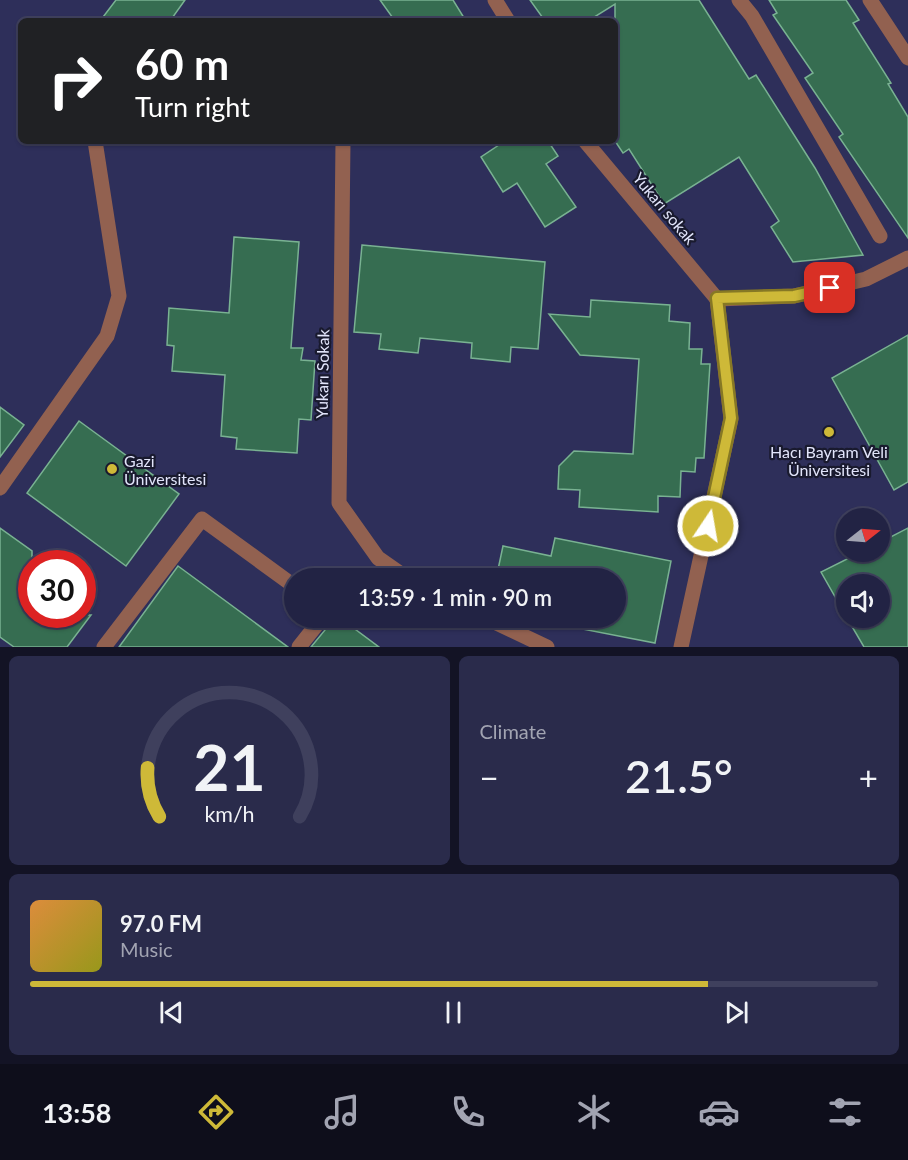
<!DOCTYPE html>
<meta charset="utf-8">
<style>
:root{--surface:#222344;--page:#2a2b4b;--text:#f1f3f6;--muted:#a2a4b2;--line:#3f405d;--accent:#ceb938}
body{margin:0;font-family:Lato,sans-serif;background:var(--page);color:var(--text);height:100vh;display:flex;flex-direction:column;font-size:22px;white-space:nowrap}
*{box-sizing:border-box;margin:0}
p{font-size:20px;color:var(--muted)}
.icon{flex:none;width:33px;height:33px;fill:none;stroke:currentColor;stroke-width:2;stroke-linecap:round;stroke-linejoin:round}
.map{position:relative;height:647px;overflow:hidden}
.side{display:flex;flex-direction:column;gap:9px;padding:9px;background:#131325;flex:1}
.side>*{flex:none}
.guide{position:absolute;left:18px;top:18px;width:600px;height:126px;border-radius:9px;box-shadow:0 2px 4px #0004,0 0 0 2px var(--line);background:#202124;color:#fff;overflow:hidden}
.needle{width:39px;rotate:73deg}
.buttons{position:absolute;left:836px;top:508px;display:grid;gap:12px}
.buttons a{display:grid;place-items:center;width:54px;height:54px;border-radius:50%;background:var(--surface);box-shadow:0 2px 4px #0004,0 0 0 2px var(--line);font-size:30px}
.speed{position:absolute;left:18px;top:550px;display:flex;gap:12px;font-size:30px;font-weight:700;text-align:center}
.speed>*{display:grid;place-content:center;width:78px;height:78px;border-radius:50%;background:var(--surface);box-shadow:0 2px 4px #0004,0 0 0 2px var(--line);line-height:1}
.speed .limit{border:9px solid #d22;background:#fff;color:#111}
.pin{position:absolute;display:grid;place-items:center;width:51px;height:51px;color:#fff;margin:-26px;border-radius:12px;box-shadow:0 3px 9px #0006}
.me{position:absolute;width:66px;margin:-33px;rotate:12deg;stroke-linejoin:round;filter:drop-shadow(0 0 4px #0008)}
.turn{display:flex;align-items:center;gap:21px;height:126px;padding:0 18px;font-size:27px}
.turn .icon{width:78px;height:78px;stroke-width:2.5}
.turn b{display:block;font-size:42px;line-height:51px}
.big{font-size:45px;font-weight:600;line-height:1.1}
.side .tile{flex:1;display:flex;flex-direction:column;justify-content:center;gap:9px;min-width:0;padding:0 21px;border-radius:9px;background:var(--page)}
.side .dial{align-items:center;gap:0}
.dial svg{height:156px;overflow:visible;fill:none;stroke:var(--line);stroke-width:7;stroke-linecap:round;text-anchor:middle}
.dial text{fill:var(--text);stroke:none}
.song{display:flex;align-items:center;gap:18px}
.cover{width:72px;height:72px;border-radius:9px;background:linear-gradient(135deg,hsl(30 70% 55%),hsl(60 70% 35%))}
.played{height:6px;border-radius:3px;background:linear-gradient(90deg,var(--accent) 80%,var(--line) 80%)}
.keys{display:flex;justify-content:space-around;direction:ltr}
.heat{display:flex;justify-content:space-between;align-items:center;font-size:33px;direction:ltr}
.side .tiles{flex:1;display:grid;gap:9px;grid-template-columns:1fr 1fr}
.tile:last-child{grid-column:span 2}
.trip{position:absolute;left:284px;top:568px;width:342px;height:60px;border-radius:30px;background:var(--surface);box-shadow:0 2px 4px #0004,0 0 0 2px var(--line);font-weight:600;line-height:60px;text-align:center}
.dock{display:flex;height:96px;justify-content:space-around;align-items:center;background:#0e0e1b;color:var(--muted)}
.dock .icon{width:42px;height:42px}
.dock .selected{color:var(--accent)}
.dock b{font-size:27px;color:var(--text)}
.map>svg:first-child{display:block}
.building{fill:#366d51;stroke:#79b292;stroke-width:1.5}
.lines{fill:none;stroke-linecap:round;stroke-linejoin:round}
.minor{stroke:#926150;stroke-width:15}
.route-casing{stroke:#867824;stroke-width:15}
.route{stroke:#ceb938;stroke-width:10}
.poi-dot{fill:#ceb938;stroke:#191a2e;stroke-width:2}
.labels{text-anchor:middle;dominant-baseline:central;stroke-width:4.5;stroke-linejoin:round;paint-order:stroke}
.street-label{font-size:16px;fill:#e2e5fb;stroke:#191a2e}
.poi-label{font-size:16px;fill:#e2e5fb;stroke:#191a2e}
</style>
<div class="map">
<svg width="908" height="647" viewBox="0 0 908 647">
<rect width="100%" height="100%" fill="#2e2f5a"/>
<g class="building">
<path d="M 116,0 L 185,0 L 170,21 L 100,21 Z"/>
<path d="M 380,0 L 453,0 L 466,21 L 395,21 Z"/>
<path d="M 530,0 L 699,0 L 749,79 L 756,75 L 815,168 L 863,255 L 793,262 L 771,227 L 779,221 L 739,157 L 664,204 L 629,149 L 623,153 L 615,141 L 615,4 L 588,21 L 545,21 Z"/>
<path d="M 769,0 L 846,0 L 859,20 L 853,23 L 891,83 L 888,84 L 908,117 L 908,238 L 839,137 L 843,134 L 805,78 L 813,73 L 773,15 L 777,13 Z"/>
<path d="M 505,141 L 548,141 L 558,156 L 546,164 L 576,207 L 545,227 L 517,183 L 503,192 L 481,157 Z"/>
<path d="M 234,237 L 299,242 L 291,348 L 303,348 L 301,360 L 315,361 L 311,420 L 299,419 L 297,453 L 236,449 L 237,438 L 221,436 L 225,375 L 172,371 L 174,346 L 167,345 L 169,308 L 229,313 Z"/>
<path d="M 362,245 L 545,262 L 538,349 L 511,347 L 510,362 L 471,358 L 472,343 L 420,338 L 418,353 L 379,349 L 381,334 L 354,332 Z"/>
<path d="M 591,300 L 670,305 L 669,321 L 690,323 L 689,349 L 702,349 L 701,364 L 710,364 L 704,458 L 696,458 L 695,472 L 681,471 L 680,497 L 658,496 L 658,512 L 579,507 L 580,490 L 558,489 L 559,466 L 574,451 L 633,454 L 639,359 L 580,355 L 549,314 L 590,317 Z"/>
<path d="M 908,335 L 908,482 L 894,490 L 832,378 Z"/>
<path d="M 0,407 L 24,425 L 0,457 Z"/>
<path d="M 79,421 L 179,494 L 126,566 L 27,493 Z"/>
<path d="M 0,528 L 32,551 L 32,615 L 91,615 L 67,647 L 14,647 L 0,637 Z"/>
<path d="M 908,528 L 908,647 L 864,647 L 847,618 L 879,618 L 879,585 L 846,585 L 846,616 L 821,572 L 861,552 L 879,552 L 879,543 Z"/>
<path d="M 555,538 L 671,561 L 655,643 L 577,628 L 578,618 L 615,618 L 615,579 L 496,579 L 503,546 L 551,556 Z"/>
<path d="M 178,566 L 288,647 L 119,647 Z"/>
<path d="M 332,618 L 340,618 L 379,647 L 311,647 L 330,624 Z"/>
</g>
<g class="lines">
<g class="minor">
<path d="M 495,0 L 508,21"/>
<path d="M 739,0 L 752,16 L 880,236"/>
<path d="M 870,0 L 908,58"/>
<path d="M 343,141 L 339,503 L 378,558 L 408,579"/>
<path d="M 585,141 L 717,299"/>
<path d="M 717,299 L 794,296 L 866,279 L 908,258"/>
<path d="M 0,488 L 107,336 L 119,296 L 95,141"/>
<path d="M 486,618 L 547,647"/>
<path d="M 104,647 L 202,519 L 294,586"/>
<path d="M 299,647 L 322,618"/>
<path d="M 681,647 L 731,419 L 717,299"/>
</g>
</g>
<g class="lines">
<defs>
<path id="route" d="M 708,526 L 731,418 L 717,298 L 794,296 L 830,288"/>
</defs>
<use href="#route" class="route-casing"/>
<use href="#route" class="route"/>
</g>
<g class="poi-dot">
<circle cx="829" cy="432" r="6"/>
<circle cx="112" cy="469" r="6"/>
</g>
<g class="labels">
<g class="street-label">
<text transform="translate(665 208) rotate(50)">Yukarı sokak</text>
<text transform="translate(322 374) rotate(-89)">Yukarı Sokak</text>
</g>
<g class="poi-label">
<text x="829" y="451">Hacı Bayram Veli<tspan x="829" dy="18">Üniversitesi</tspan></text>
<text x="124" y="460" text-anchor="start">Gazi<tspan x="124" dy="18">Üniversitesi</tspan></text>
</g>
</g>
</svg>
<div class="buttons">
<a><svg class="needle" viewBox="-14 -14 28 28"><path d="M0-13l5 13h-10z" fill="#e53935"/><path d="M0 13l5-13h-10z" fill="#a2a4b2"/></svg></a>
<a><svg class="icon" aria-label="sound" viewBox="0 0 24 24"><path d="M4 9h4l5-4v14l-5-4H4zM17 9q2 3 0 6"/></svg></a>
</div>
<div class="speed"><div class="limit">30</div></div>
<div class="pin" style="left:830px;top:288px;background:#d93025"><svg class="icon" aria-label="arrive" viewBox="0 0 24 24"><path d="M6 21V4h12l-3 4 3 4H6"/></svg></div>
<svg class="me" style="left:708px;top:526px" viewBox="-20 -20 40 40"><circle r="17" fill="#ceb938" stroke="#fff" stroke-width="3"/><path d="M0-11L8 9 0 5-8 9z" fill="#fff"/></svg>
<div class="trip">13:59 · 1 min · 90 m</div>
<div class="guide">
<div class="turn"><svg class="icon" aria-label="right" viewBox="0 0 24 24"><path d="M7 20v-9h11M14 6l5 5-5 5"/></svg><div><b>60 m</b>Turn right</div></div>
</div>
</div>
<section class="side">
<div class="tiles">
<div class="tile dial"><svg viewBox="0 0 100 80">
<path d="M14 69A42 42 0 1 1 86 69"/>
<path d="M14 69A42 42 0 0 1 8 44" stroke="#ceb938"/>
<text x="50" y="56" font-size="32" font-weight="700">21</text>
<text x="50" y="72" font-size="11">km/h</text>
</svg></div>
<div class="tile"><p>Climate</p>
<div class="heat"><a>−</a><b class="big">21.5°</b><a>+</a></div>
</div>
<div class="tile">
<div class="song"><i class="cover"></i><div><b>97.0 FM</b><p>Music</p></div></div>
<div class="played"></div>
<div class="keys"><svg class="icon" aria-label="previous" viewBox="0 0 24 24"><path d="M18 5L8 12l10 7zM5 5v14"/></svg><svg class="icon" aria-label="pause" viewBox="0 0 24 24"><path d="M8 5v14M16 5v14"/></svg><svg class="icon" aria-label="next" viewBox="0 0 24 24"><path d="M6 5l10 7-10 7zM19 5v14"/></svg></div>
</div>
</div>
</section>
<nav class="dock">
<b>13:58</b>
<svg class="icon selected" aria-label="directions" viewBox="0 0 24 24"><path d="M12 3l9 9-9 9-9-9zM9 14v-3h6M13 9l2 2-2 2"/></svg>
<svg class="icon" aria-label="music" viewBox="0 0 24 24"><path d="M9 18V5l10-2v13"/><circle cx="6" cy="18" r="3"/><circle cx="16" cy="16" r="3"/></svg>
<svg class="icon" aria-label="phone" viewBox="0 0 24 24"><path d="M5 4h4l2 5-3 2q2 4 5 5l2-3 5 2v4C11 20 4 13 5 4z"/></svg>
<svg class="icon" aria-label="climate" viewBox="0 0 24 24"><path d="M12 3v18M4 7l16 10M4 17L20 7"/></svg>
<svg class="icon" aria-label="car" viewBox="0 0 24 24"><path d="M5 17H2v-5l4-1 3-4h7l3 4 3 1v5h-3M9 17h6M6 11h13"/><circle cx="7" cy="17" r="2"/><circle cx="17" cy="17" r="2"/></svg>
<svg class="icon" aria-label="filters" viewBox="0 0 24 24"><path d="M4 7h16M4 17h16"/><circle cx="9" cy="7" r="2"/><circle cx="15" cy="17" r="2"/></svg>
</nav>
